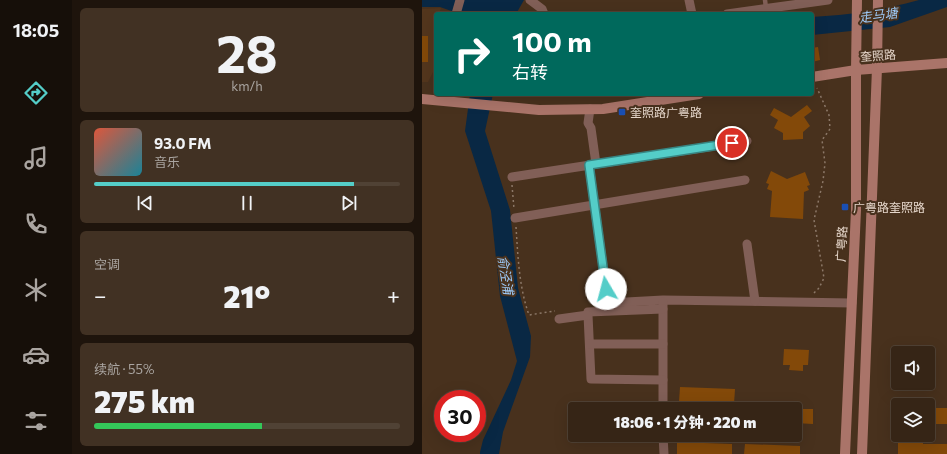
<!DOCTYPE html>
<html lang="zh">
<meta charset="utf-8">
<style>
:root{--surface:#362516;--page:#413123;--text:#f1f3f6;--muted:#aaa5a1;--line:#504235;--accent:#54cdc8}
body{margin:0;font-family:Commissioner,"Noto Sans SC",sans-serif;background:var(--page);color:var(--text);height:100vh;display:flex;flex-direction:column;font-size:15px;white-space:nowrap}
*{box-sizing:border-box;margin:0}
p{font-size:13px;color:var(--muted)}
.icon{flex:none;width:22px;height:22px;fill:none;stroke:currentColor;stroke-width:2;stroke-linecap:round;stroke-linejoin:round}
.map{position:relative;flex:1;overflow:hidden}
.panel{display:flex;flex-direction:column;gap:8px;padding:8px;background:#1e140c;width:350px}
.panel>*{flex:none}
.banner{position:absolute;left:12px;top:12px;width:380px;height:84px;border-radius:4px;box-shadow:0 4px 16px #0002,0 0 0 1px var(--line);background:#00695c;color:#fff;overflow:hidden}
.controls{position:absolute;left:469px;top:346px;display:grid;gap:8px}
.controls a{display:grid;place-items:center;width:44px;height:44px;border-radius:4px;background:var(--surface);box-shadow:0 4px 16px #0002,0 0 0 1px var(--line);font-size:20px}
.speed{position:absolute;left:12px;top:390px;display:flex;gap:8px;font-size:20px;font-weight:700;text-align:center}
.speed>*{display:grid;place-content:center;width:52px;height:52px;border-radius:50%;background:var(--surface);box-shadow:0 4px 16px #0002,0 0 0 1px var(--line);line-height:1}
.speed .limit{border:6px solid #d22;background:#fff;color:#111}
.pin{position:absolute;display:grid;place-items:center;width:34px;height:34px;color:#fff;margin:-17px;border:2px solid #fff;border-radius:50%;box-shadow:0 1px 4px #0007}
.me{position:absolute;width:44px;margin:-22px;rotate:352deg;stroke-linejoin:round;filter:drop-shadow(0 0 3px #0008)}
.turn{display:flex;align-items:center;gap:14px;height:84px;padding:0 12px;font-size:18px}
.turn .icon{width:52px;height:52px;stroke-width:2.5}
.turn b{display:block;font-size:28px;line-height:34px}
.big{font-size:30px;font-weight:800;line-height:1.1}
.panel .widget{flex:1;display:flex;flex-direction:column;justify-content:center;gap:6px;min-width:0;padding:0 14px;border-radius:6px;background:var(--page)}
.panel .dial{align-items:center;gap:0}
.dial b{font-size:52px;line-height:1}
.song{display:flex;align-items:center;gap:12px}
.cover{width:48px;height:48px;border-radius:6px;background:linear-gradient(135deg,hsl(10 70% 55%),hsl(190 70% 35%))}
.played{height:4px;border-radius:2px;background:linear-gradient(90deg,var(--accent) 85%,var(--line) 85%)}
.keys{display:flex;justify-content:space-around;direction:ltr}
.heat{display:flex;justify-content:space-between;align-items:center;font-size:22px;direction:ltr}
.charge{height:6px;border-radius:3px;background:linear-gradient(90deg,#34c759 55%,var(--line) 0)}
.trip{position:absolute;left:146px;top:402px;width:234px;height:40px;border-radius:4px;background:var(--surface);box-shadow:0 4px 16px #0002,0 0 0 1px var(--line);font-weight:800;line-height:40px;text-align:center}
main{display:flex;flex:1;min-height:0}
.menu{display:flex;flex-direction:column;width:72px;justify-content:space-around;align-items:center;background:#160f09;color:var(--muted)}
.menu .icon{width:28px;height:28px}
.menu .active{color:var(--accent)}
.menu b{font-size:18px;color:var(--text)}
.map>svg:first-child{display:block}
.built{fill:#53361d}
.water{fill:#092844}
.building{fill:#834909}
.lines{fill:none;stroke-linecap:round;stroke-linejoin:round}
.path{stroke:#8c7868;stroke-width:1.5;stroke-dasharray:2 3;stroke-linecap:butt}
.lane{stroke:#815f57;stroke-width:4.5}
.street{stroke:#815f57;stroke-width:9}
.secondary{stroke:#aa7469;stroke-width:10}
.route-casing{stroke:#378582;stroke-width:10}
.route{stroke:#54cdc8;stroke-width:7}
.transit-dot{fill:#1a4fb4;stroke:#48311d;stroke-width:1.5}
.labels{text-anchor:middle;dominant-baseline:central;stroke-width:4;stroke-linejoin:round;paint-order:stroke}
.street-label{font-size:12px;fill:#e5d6ca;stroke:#48311d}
.poi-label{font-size:12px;fill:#e5d6ca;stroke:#48311d;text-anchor:start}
.water-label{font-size:13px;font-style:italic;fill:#9ecbf9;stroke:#48311d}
</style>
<main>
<nav class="menu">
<b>18:05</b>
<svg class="icon active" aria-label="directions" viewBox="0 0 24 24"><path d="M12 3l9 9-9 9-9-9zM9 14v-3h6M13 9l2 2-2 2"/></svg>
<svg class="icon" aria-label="music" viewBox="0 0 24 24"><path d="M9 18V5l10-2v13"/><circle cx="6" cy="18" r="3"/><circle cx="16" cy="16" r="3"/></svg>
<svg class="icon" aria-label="phone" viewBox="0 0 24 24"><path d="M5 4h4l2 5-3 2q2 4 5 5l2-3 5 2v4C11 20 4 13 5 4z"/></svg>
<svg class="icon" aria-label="climate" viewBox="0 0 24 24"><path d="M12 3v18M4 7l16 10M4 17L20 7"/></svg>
<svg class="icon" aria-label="car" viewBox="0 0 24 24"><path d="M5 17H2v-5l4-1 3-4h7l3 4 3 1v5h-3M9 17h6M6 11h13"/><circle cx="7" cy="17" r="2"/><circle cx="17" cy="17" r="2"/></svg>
<svg class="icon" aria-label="filters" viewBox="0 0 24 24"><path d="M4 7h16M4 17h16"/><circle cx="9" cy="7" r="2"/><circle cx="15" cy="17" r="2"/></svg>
</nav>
<section class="panel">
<div class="widget dial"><b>28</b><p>km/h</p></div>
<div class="widget">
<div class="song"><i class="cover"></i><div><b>93.0 FM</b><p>音乐</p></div></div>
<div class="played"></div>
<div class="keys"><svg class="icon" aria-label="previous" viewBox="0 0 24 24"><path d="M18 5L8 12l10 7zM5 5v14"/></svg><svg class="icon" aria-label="pause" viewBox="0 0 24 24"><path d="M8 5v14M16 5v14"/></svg><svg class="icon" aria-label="next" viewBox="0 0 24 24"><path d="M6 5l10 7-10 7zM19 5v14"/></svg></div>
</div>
<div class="widget"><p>空调</p>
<div class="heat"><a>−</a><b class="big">21°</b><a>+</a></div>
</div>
<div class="widget"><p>续航 · 55%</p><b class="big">275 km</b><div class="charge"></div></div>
</section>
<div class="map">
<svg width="525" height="454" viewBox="0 0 525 454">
<rect width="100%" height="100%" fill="#48311d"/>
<path class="built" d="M 19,8 L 17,14 L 14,14 L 11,72 L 6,82 L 0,82 L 0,9 Z"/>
<g class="water">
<path d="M 0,0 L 102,0 L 94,14 L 38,14 L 18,7 L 0,7 Z"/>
<path d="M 497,0 L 525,0 L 525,7 L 468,27 L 390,35 L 390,17 C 426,15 462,10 497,0 Z"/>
<path d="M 48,94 L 71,94 L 63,131 L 88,210 L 96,288 L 109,336 L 108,357 L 81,432 L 77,454 L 58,454 L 58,452 L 61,440 L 89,380 L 95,361 L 78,296 L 69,211 L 43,131 Z"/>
</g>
<g class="building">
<rect x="0" y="36" width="6" height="26"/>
<path d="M 396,47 L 398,60 L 390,62 L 390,48 Z"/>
<path d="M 385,105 L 390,111 L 382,117 L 388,126 L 381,132 L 381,139 L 361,140 L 361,133 L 352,128 L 356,120 L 348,115 L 352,108 L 369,117 Z"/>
<path d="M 349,171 L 365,179 L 383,172 L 388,185 L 385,186 L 387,190 L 382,192 L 381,219 L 348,217 L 350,191 L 345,189 L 347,184 L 344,183 Z"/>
<path d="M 362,349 L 387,350 L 386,365 L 381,365 L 381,371 L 367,370 L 368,365 L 361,365 Z"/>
<path d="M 258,387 L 313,389 L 312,404 L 257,402 Z"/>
<rect x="506" y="408" width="19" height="16"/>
<path d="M 373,409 L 391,409 L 391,424 L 373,423 Z"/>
<path d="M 476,438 L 501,438 L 501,444 L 525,444 L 525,454 L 476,454 Z"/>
<path d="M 255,442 L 310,444 L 310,454 L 255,454 Z"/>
<path d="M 323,444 L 378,446 L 378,454 L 322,454 Z"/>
</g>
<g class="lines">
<g class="path">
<path d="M 90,185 L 92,209"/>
<path d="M 94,227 C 96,257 97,287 107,315 L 133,311"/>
<path d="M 392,293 L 397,288 L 402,278 L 392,220 L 401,181 L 403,163 L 400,140 L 408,129 L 407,115 L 395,88"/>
</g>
<g class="lane">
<path d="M 343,0 L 344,8"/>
<path d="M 216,438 L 241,438"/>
</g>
<g class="street">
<path d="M 108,0 L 120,9 L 122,14"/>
<path d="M 267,0 L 270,14"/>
<path d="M 34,14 L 38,0"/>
<path d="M 305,14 L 406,0"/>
<path d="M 168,109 L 166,123 L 169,128 L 174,164"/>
<path d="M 167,165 L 186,303 L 241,300 L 430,303"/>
<path d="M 90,177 L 325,141"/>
<path d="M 93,218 L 323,180"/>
<path d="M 325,244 L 333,301"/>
<path d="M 241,302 L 241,409"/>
<path d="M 241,309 L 166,312 L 166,315 L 169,379 L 241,380"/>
<path d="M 137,319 L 166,315"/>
<path d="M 168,344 L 241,344"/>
<path d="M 241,435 L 242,454"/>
</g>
<g class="secondary">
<path d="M 390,77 L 434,70 L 525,63"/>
<path d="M 0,99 L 117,110 L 181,109 L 277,94"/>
<path d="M 423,454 L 434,210 L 434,70 L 435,0"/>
<path d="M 440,454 L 455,68 L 456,0"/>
</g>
</g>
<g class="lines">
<defs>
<path id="route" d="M 184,289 L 167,165 L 310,143"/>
</defs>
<use href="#route" class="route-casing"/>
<use href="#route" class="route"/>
</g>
<g class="transit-dot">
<rect x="196" y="108" width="8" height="8" rx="2"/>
<rect x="419" y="203" width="8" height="8" rx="2"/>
</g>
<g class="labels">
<g class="street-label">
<text transform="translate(456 55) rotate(-4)">奎照路</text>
<text transform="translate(419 244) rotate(-87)">广粤路</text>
</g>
<g class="poi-label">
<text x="208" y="112">奎照路广粤路</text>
<text x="431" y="207">广粤路奎照路</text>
</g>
<g class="water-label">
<text transform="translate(456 15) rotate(-8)">走马塘</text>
<text transform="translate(84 275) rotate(81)">俞泾浦</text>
</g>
</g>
</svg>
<div class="controls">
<a><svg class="icon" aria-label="sound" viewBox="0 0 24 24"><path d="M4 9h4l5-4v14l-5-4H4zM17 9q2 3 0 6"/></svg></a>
<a><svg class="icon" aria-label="layers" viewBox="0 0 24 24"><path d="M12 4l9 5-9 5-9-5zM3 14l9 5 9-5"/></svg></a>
</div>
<div class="speed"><div class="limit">30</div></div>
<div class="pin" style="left:310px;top:143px;background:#d93025"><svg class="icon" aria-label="arrive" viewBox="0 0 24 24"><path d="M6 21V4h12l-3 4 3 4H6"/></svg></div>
<svg class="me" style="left:184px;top:289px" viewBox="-20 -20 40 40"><circle r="19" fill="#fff"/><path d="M0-13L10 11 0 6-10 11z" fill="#54cdc8"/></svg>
<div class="trip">18:06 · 1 分钟 · 220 m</div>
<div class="banner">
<div class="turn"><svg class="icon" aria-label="right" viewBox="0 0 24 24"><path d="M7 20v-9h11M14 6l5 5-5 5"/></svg><div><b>100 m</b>右转</div></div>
</div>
</div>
</main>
